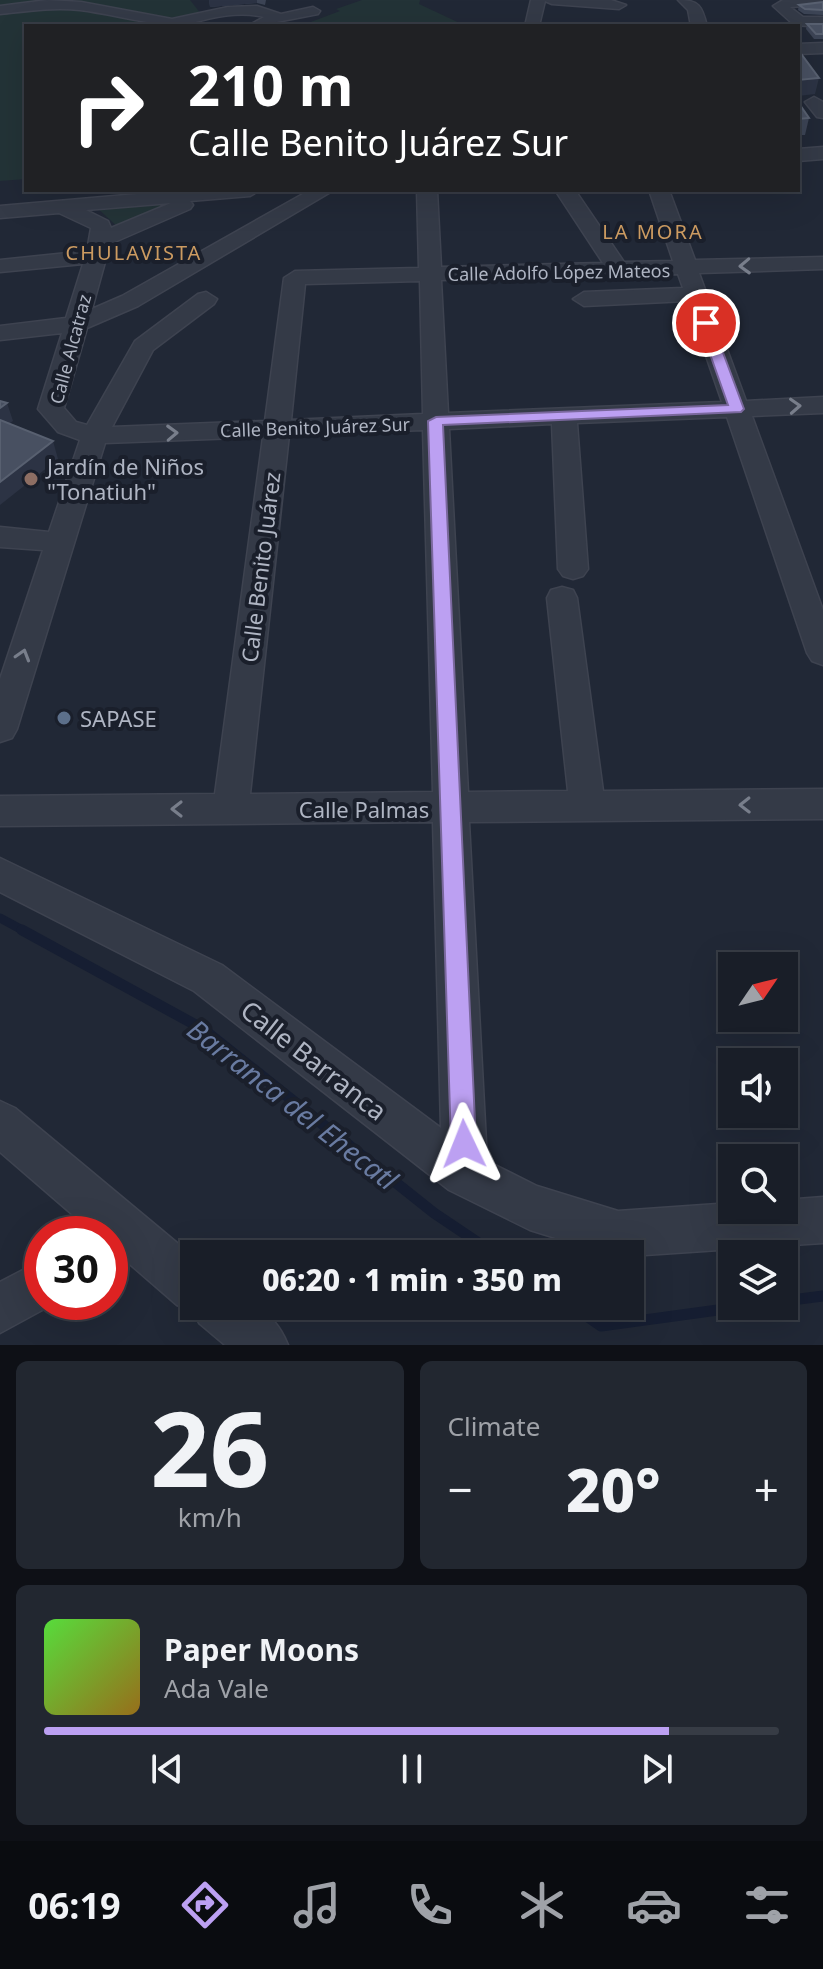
<!DOCTYPE html>
<meta charset="utf-8">
<style>
:root{--surface:#191e28;--page:#222730;--text:#f1f3f6;--muted:#9fa2a8;--line:#373c45;--accent:#bca0f2}
body{margin:0;font-family:"Noto Sans",sans-serif;background:var(--page);color:var(--text);height:100vh;display:flex;flex-direction:column;font-size:30px;white-space:nowrap}
*{box-sizing:border-box;margin:0}
p{font-size:26px;color:var(--muted)}
.icon{flex:none;width:44px;height:44px;fill:none;stroke:currentColor;stroke-width:2;stroke-linecap:round;stroke-linejoin:round}
.map{position:relative;height:1345px;overflow:hidden}
.panel{display:flex;flex-direction:column;gap:16px;padding:16px;background:#0e1016;flex:1}
.panel>*{flex:none}
.top-card{position:absolute;left:24px;top:24px;width:776px;height:168px;border-radius:0px;box-shadow:0 8px 32px #0002,0 0 0 2px var(--line);background:#202124;color:#fff;overflow:hidden}
.needle{width:52px;rotate:55deg}
.controls{position:absolute;left:718px;top:952px;display:grid;gap:16px}
.controls a{display:grid;place-items:center;width:80px;height:80px;border-radius:0px;background:var(--surface);box-shadow:0 8px 32px #0002,0 0 0 2px var(--line);font-size:40px}
.speed{position:absolute;left:24px;top:1216px;display:flex;gap:16px;font-size:40px;font-weight:700;text-align:center}
.speed>*{display:grid;place-content:center;width:104px;height:104px;border-radius:50%;background:var(--surface);box-shadow:0 8px 32px #0002,0 0 0 2px var(--line);line-height:1}
.speed .limit{border:12px solid #d22;background:#fff;color:#111}
.pin{position:absolute;display:grid;place-items:center;width:68px;height:68px;color:#fff;margin:-34px;border:4px solid #fff;border-radius:50%;box-shadow:0 2px 8px #0007}
.me{position:absolute;width:88px;margin:-44px;rotate:358deg;stroke-linejoin:round;filter:drop-shadow(0 0 6px #0008)}
.turn{display:flex;align-items:center;gap:28px;height:168px;padding:0 32px;font-size:36px}
.turn .icon{width:104px;height:104px;stroke-width:2.5}
.turn b{display:block;font-size:56px;line-height:68px}
.big{font-size:60px;font-weight:800;line-height:1.1}
.panel .tile{flex:1;display:flex;flex-direction:column;justify-content:center;gap:12px;min-width:0;padding:0 28px;border-radius:12px;background:var(--page)}
.panel .dial{align-items:center;gap:0}
.dial b{font-size:104px;line-height:1}
.song{display:flex;align-items:center;gap:24px}
.cover{width:96px;height:96px;border-radius:12px;background:linear-gradient(135deg,hsl(110 70% 55%),hsl(40 70% 35%))}
.played{height:8px;border-radius:4px;background:linear-gradient(90deg,var(--accent) 85%,var(--line) 85%)}
.keys{display:flex;justify-content:space-around;direction:ltr}
.heat{display:flex;justify-content:space-between;align-items:center;font-size:44px;direction:ltr}
.panel .tiles{flex:1;display:grid;gap:16px;grid-template-columns:1fr 1fr}
.tile:last-child{grid-column:span 2}
.trip{position:absolute;left:180px;top:1240px;width:464px;height:80px;border-radius:0px;background:var(--surface);box-shadow:0 8px 32px #0002,0 0 0 2px var(--line);font-weight:800;line-height:80px;text-align:center}
.dock{display:flex;height:128px;justify-content:space-around;align-items:center;background:#0a0c10;color:var(--muted)}
.dock .icon{width:56px;height:56px}
.dock .active{color:var(--accent)}
.dock b{font-size:36px;color:var(--text)}
.map>svg:first-child{display:block}
.green{fill:#233337}
.lines{fill:none;stroke-linecap:round;stroke-linejoin:round}
.stream-far1{stroke:#161e32;stroke-width:9}
.stream{stroke:#161e32;stroke-width:11}
.minor-casing{stroke:#3e4350;stroke-width:3}
.minor{fill:#343a47;fill-rule:evenodd}
.wall{fill:#3c4455}
.shaded-wall{fill:#2c3344}
.building{fill:#485061;stroke:#586070;stroke-width:2}
.oneway{stroke:#787e8b}
.route{fill:#bca0f2;stroke:#7a689d;stroke-width:2}
.education-dot{fill:#8d6e63;stroke:#1a1f2b;stroke-width:3}
.service-dot{fill:#5c6f8a;stroke:#1a1f2b;stroke-width:3}
.labels{text-anchor:middle;dominant-baseline:central;stroke-width:8;stroke-linejoin:round;paint-order:stroke}
.far-street-label{font-size:18px;fill:#afb5c3;stroke:#1a1f2b}
.far-neighbourhood-label{font-size:20px;letter-spacing:2px;fill:#cc9b61;stroke:#1a1f2b}
.poi-label{font-size:22px;fill:#afb5c3;stroke:#1a1f2b;text-anchor:start}
.street-label{font-size:22px;fill:#afb5c3;stroke:#1a1f2b}
.near-street-label{font-size:26px;fill:#afb5c3;stroke:#1a1f2b}
.near-water-label{font-size:28px;font-style:italic;fill:#697ba1;stroke:#1a1f2b}
</style>
<div class="map">
<svg width="823" height="1345" viewBox="0 0 823 1345">
<rect width="100%" height="100%" fill="#212836"/>
<g class="green">
<path d="M 0,0 L 190,0 L 201,14 L 163,26 L 26,26 L 26,179 L 0,181 Z"/>
<path d="M 362,0 L 420,0 L 419,4 L 466,26 L 300,26 L 340,11 L 336,9 Z"/>
<path d="M 183,199 L 119,228 L 95,206 Z"/>
</g>
<g class="lines">
<path class="stream-far1" d="M 0,918 L 26,932"/>
<g class="stream">
<path d="M 22,930 L 203,1029 L 434,1213 L 495,1254"/>
<path d="M 784,1301 L 823,1296"/>
<path d="M 572,1306 L 601,1326 L 747,1306"/>
</g>
<defs>
<g id="minor">
<path d="M 47,0 L 81,2 L 172,19 L 228,7 L 257,6 L 281,14 L 313,7 L 320,11 L 318,14 L 256,26 L 253,23 L 264,17 C 239,11 213,17 189,24 L 191,26 C 152,26 118,15 80,10 C 53,7 27,11 0,14 L 0,6 Z"/>
<path d="M 531,0 L 611,0 L 626,5 L 619,9 L 552,4 L 545,1 L 539,26 L 525,26 Z"/>
<path d="M 678,0 C 699,0 702,6 707,26 L 691,26 L 688,10 Z"/>
<path d="M 783,0 L 823,0 L 823,5 L 790,7 L 803,17 L 823,17 L 823,27 L 794,25 L 773,6 Z"/>
<path d="M 823,43 L 823,53 L 798,54 L 798,44 Z"/>
<path d="M 814,97 L 823,102 L 823,118 L 817,117 L 805,102 Z"/>
<path d="M 823,147 L 823,159 L 798,161 L 798,149 Z"/>
<path d="M 183,190 L 260,190 L 250,196 L 190,201 L 193,205 L 190,209 L 110,244 L 92,309 L 122,296 L 310,190 L 334,190 L 138,306 L 87,328 L 64,408 L 76,422 L 87,425 L 135,341 L 198,294 L 206,292 L 217,299 L 214,304 L 153,350 L 112,427 L 265,421 L 284,278 L 295,271 L 419,268 L 417,190 L 437,190 L 441,267 L 603,263 L 555,190 L 575,190 L 624,262 L 673,261 L 649,190 L 669,190 L 695,260 L 823,257 L 823,269 L 699,273 L 746,401 L 823,397 L 823,413 L 752,416 L 823,610 L 823,665 L 812,661 L 807,653 L 727,417 L 577,423 L 588,569 L 583,576 L 573,579 L 563,576 L 558,569 L 552,424 L 449,429 L 468,792 L 568,791 L 547,598 L 551,590 L 562,587 L 573,590 L 577,598 L 603,791 L 823,789 L 823,819 L 469,822 L 487,1161 L 537,1186 L 618,1211 L 732,1203 L 732,1210 L 784,1210 L 784,1200 L 823,1197 L 823,1243 L 630,1256 L 630,1254 L 607,1254 L 530,1230 L 449,1190 L 194,991 L 0,892 L 0,858 L 222,965 L 441,1128 L 433,822 L 0,826 L 0,796 L 215,794 L 263,437 L 105,443 L 17,729 L 12,738 L 0,742 L 0,679 L 43,550 L 0,547 L 0,527 L 49,532 L 80,440 L 58,432 L 38,409 L 62,333 L 0,340 L 0,326 L 66,318 L 83,264 L 0,272 L 0,260 L 87,251 L 91,228 L 59,213 L 0,218 L 0,206 ZM 171,203 L 111,228 L 108,221 L 86,210 ZM 678,274 L 683,288 L 584,292 L 573,299 L 584,306 L 687,301 L 722,402 L 448,413 L 441,280 ZM 420,281 L 423,414 L 291,420 L 305,284 ZM 423,430 L 433,792 L 250,794 L 289,435 Z"/>
<path d="M 0,1101 L 15,1108 L 194,1257 L 194,1306 C 238,1306 268,1296 288,1345 L 225,1345 L 199,1323 L 194,1312 L 177,1305 L 110,1247 L 110,1234 L 95,1234 L 0,1152 Z"/>
<path d="M 42,1260 L 42,1302 L 57,1302 L 0,1333 L 0,1282 Z"/>
</g>
</defs>
<use href="#minor" class="minor-casing"/>
<use href="#minor" class="minor"/>
</g>
<g class="wall">
<path d="M 209,0 L 266,0 L 265,5 L 257,3 L 210,7 Z"/>
<path d="M 823,2 L 823,15 L 804,14 L 798,10 L 799,5 Z"/>
<path d="M 807,24 L 823,24 L 823,39 L 814,39 L 806,29 Z"/>
<path d="M 798,102 L 809,118 L 805,135 L 798,135 Z"/>
</g>
<g class="shaded-wall">
<path d="M 209,0 L 257,0 L 257,3 L 210,7 Z"/>
<path d="M 819,78 L 815,94 L 798,96 L 798,80 Z"/>
<path d="M 7,403 L 13,421 L 0,430 L 0,408 Z"/>
<path d="M 53,441 L 58,459 L 0,505 L 0,482 Z"/>
</g>
<g class="building">
<path d="M 823,2 L 823,10 L 805,9 L 799,5 Z"/>
<path d="M 807,24 L 823,24 L 823,34 L 816,34 Z"/>
<path d="M 798,51 L 799,51 L 819,78 L 798,80 Z"/>
<path d="M 798,102 L 809,118 L 798,119 Z"/>
<path d="M 0,401 L 7,403 L 0,408 Z"/>
<path d="M 0,420 L 53,441 L 0,482 Z"/>
</g>
<defs><path id="oneway-chevron" d="M-2-3.5L2.5 0L-2 3.5" fill="none" stroke-width="1.6" stroke-linecap="round" stroke-linejoin="round" transform="scale(2)"/></defs>
<g class="oneway">
<use href="#oneway-chevron" transform="translate(745 266) rotate(178)"/>
<use href="#oneway-chevron" transform="translate(795 406) rotate(-3)"/>
<use href="#oneway-chevron" transform="translate(172 433) rotate(-2)"/>
<use href="#oneway-chevron" transform="translate(23 655) rotate(-73)"/>
<use href="#oneway-chevron" transform="translate(745 805) rotate(179)"/>
<use href="#oneway-chevron" transform="translate(177 809) rotate(180)"/>
</g>
<path class="route" d="M 701,320 L 712,323 L 744,409 L 741,412 L 443,425 L 476,1144 L 472,1152 L 464,1156 L 455,1152 L 451,1144 L 428,421 L 436,417 L 728,405 L 699,323 Z"/>
<circle class="education-dot" cx="31" cy="479" r="8"/>
<circle class="service-dot" cx="64" cy="718" r="8"/>
<g class="labels">
<g class="far-street-label">
<text transform="translate(559 272) rotate(-1)">Calle Adolfo López Mateos</text>
<text transform="translate(70 349) rotate(-75)">Calle Alcatraz</text>
<text transform="translate(315 427) rotate(-2)">Calle Benito Juárez Sur</text>
</g>
<g class="far-neighbourhood-label">
<text x="653" y="231">LA MORA</text>
<text x="134" y="252">CHULAVISTA</text>
</g>
<g class="poi-label">
<text x="47" y="466">Jardín de Niños<tspan x="47" dy="25">"Tonatiuh"</tspan></text>
<text x="80" y="718">SAPASE</text>
</g>
<g class="street-label">
<text transform="translate(260 567) rotate(-83)">Calle Benito Juárez</text>
<text x="364" y="809">Calle Palmas</text>
</g>
<g class="near-street-label">
<text transform="translate(314 1060) rotate(38)">Calle Barranca</text>
</g>
<g class="near-water-label">
<text transform="translate(293 1104) rotate(38)">Barranca del Ehecatl</text>
</g>
</g>
</svg>
<div class="controls">
<a><svg class="needle" viewBox="-14 -14 28 28"><path d="M0-13l5 13h-10z" fill="#e53935"/><path d="M0 13l5-13h-10z" fill="#9fa2a8"/></svg></a>
<a><svg class="icon" aria-label="sound" viewBox="0 0 24 24"><path d="M4 9h4l5-4v14l-5-4H4zM17 9q2 3 0 6"/></svg></a>
<a><svg class="icon" aria-label="search" viewBox="0 0 24 24"><circle cx="10" cy="10" r="6"/><path d="M15 15l6 6"/></svg></a>
<a><svg class="icon" aria-label="layers" viewBox="0 0 24 24"><path d="M12 4l9 5-9 5-9-5zM3 14l9 5 9-5"/></svg></a>
</div>
<div class="speed"><div class="limit">30</div></div>
<div class="pin" style="left:706px;top:323px;background:#d93025"><svg class="icon" aria-label="arrive" viewBox="0 0 24 24"><path d="M6 21V4h12l-3 4 3 4H6"/></svg></div>
<svg class="me" style="left:464px;top:1144px" viewBox="-20 -20 40 40"><path d="M0-17L14 15 0 8-14 15z" fill="#bca0f2" stroke="#fff" stroke-width="4"/></svg>
<div class="trip">06:20 · 1 min · 350 m</div>
<div class="top-card">
<div class="turn"><svg class="icon" aria-label="right" viewBox="0 0 24 24"><path d="M7 20v-9h11M14 6l5 5-5 5"/></svg><div><b>210 m</b>Calle Benito Juárez Sur</div></div>
</div>
</div>
<section class="panel">
<div class="tiles">
<div class="tile dial"><b>26</b><p>km/h</p></div>
<div class="tile"><p>Climate</p>
<div class="heat"><a>−</a><b class="big">20°</b><a>+</a></div>
</div>
<div class="tile">
<div class="song"><i class="cover"></i><div><b>Paper Moons</b><p>Ada Vale</p></div></div>
<div class="played"></div>
<div class="keys"><svg class="icon" aria-label="previous" viewBox="0 0 24 24"><path d="M18 5L8 12l10 7zM5 5v14"/></svg><svg class="icon" aria-label="pause" viewBox="0 0 24 24"><path d="M8 5v14M16 5v14"/></svg><svg class="icon" aria-label="next" viewBox="0 0 24 24"><path d="M6 5l10 7-10 7zM19 5v14"/></svg></div>
</div>
</div>
</section>
<nav class="dock">
<b>06:19</b>
<svg class="icon active" aria-label="directions" viewBox="0 0 24 24"><path d="M12 3l9 9-9 9-9-9zM9 14v-3h6M13 9l2 2-2 2"/></svg>
<svg class="icon" aria-label="music" viewBox="0 0 24 24"><path d="M9 18V5l10-2v13"/><circle cx="6" cy="18" r="3"/><circle cx="16" cy="16" r="3"/></svg>
<svg class="icon" aria-label="phone" viewBox="0 0 24 24"><path d="M5 4h4l2 5-3 2q2 4 5 5l2-3 5 2v4C11 20 4 13 5 4z"/></svg>
<svg class="icon" aria-label="climate" viewBox="0 0 24 24"><path d="M12 3v18M4 7l16 10M4 17L20 7"/></svg>
<svg class="icon" aria-label="car" viewBox="0 0 24 24"><path d="M5 17H2v-5l4-1 3-4h7l3 4 3 1v5h-3M9 17h6M6 11h13"/><circle cx="7" cy="17" r="2"/><circle cx="17" cy="17" r="2"/></svg>
<svg class="icon" aria-label="filters" viewBox="0 0 24 24"><path d="M4 7h16M4 17h16"/><circle cx="9" cy="7" r="2"/><circle cx="15" cy="17" r="2"/></svg>
</nav>
